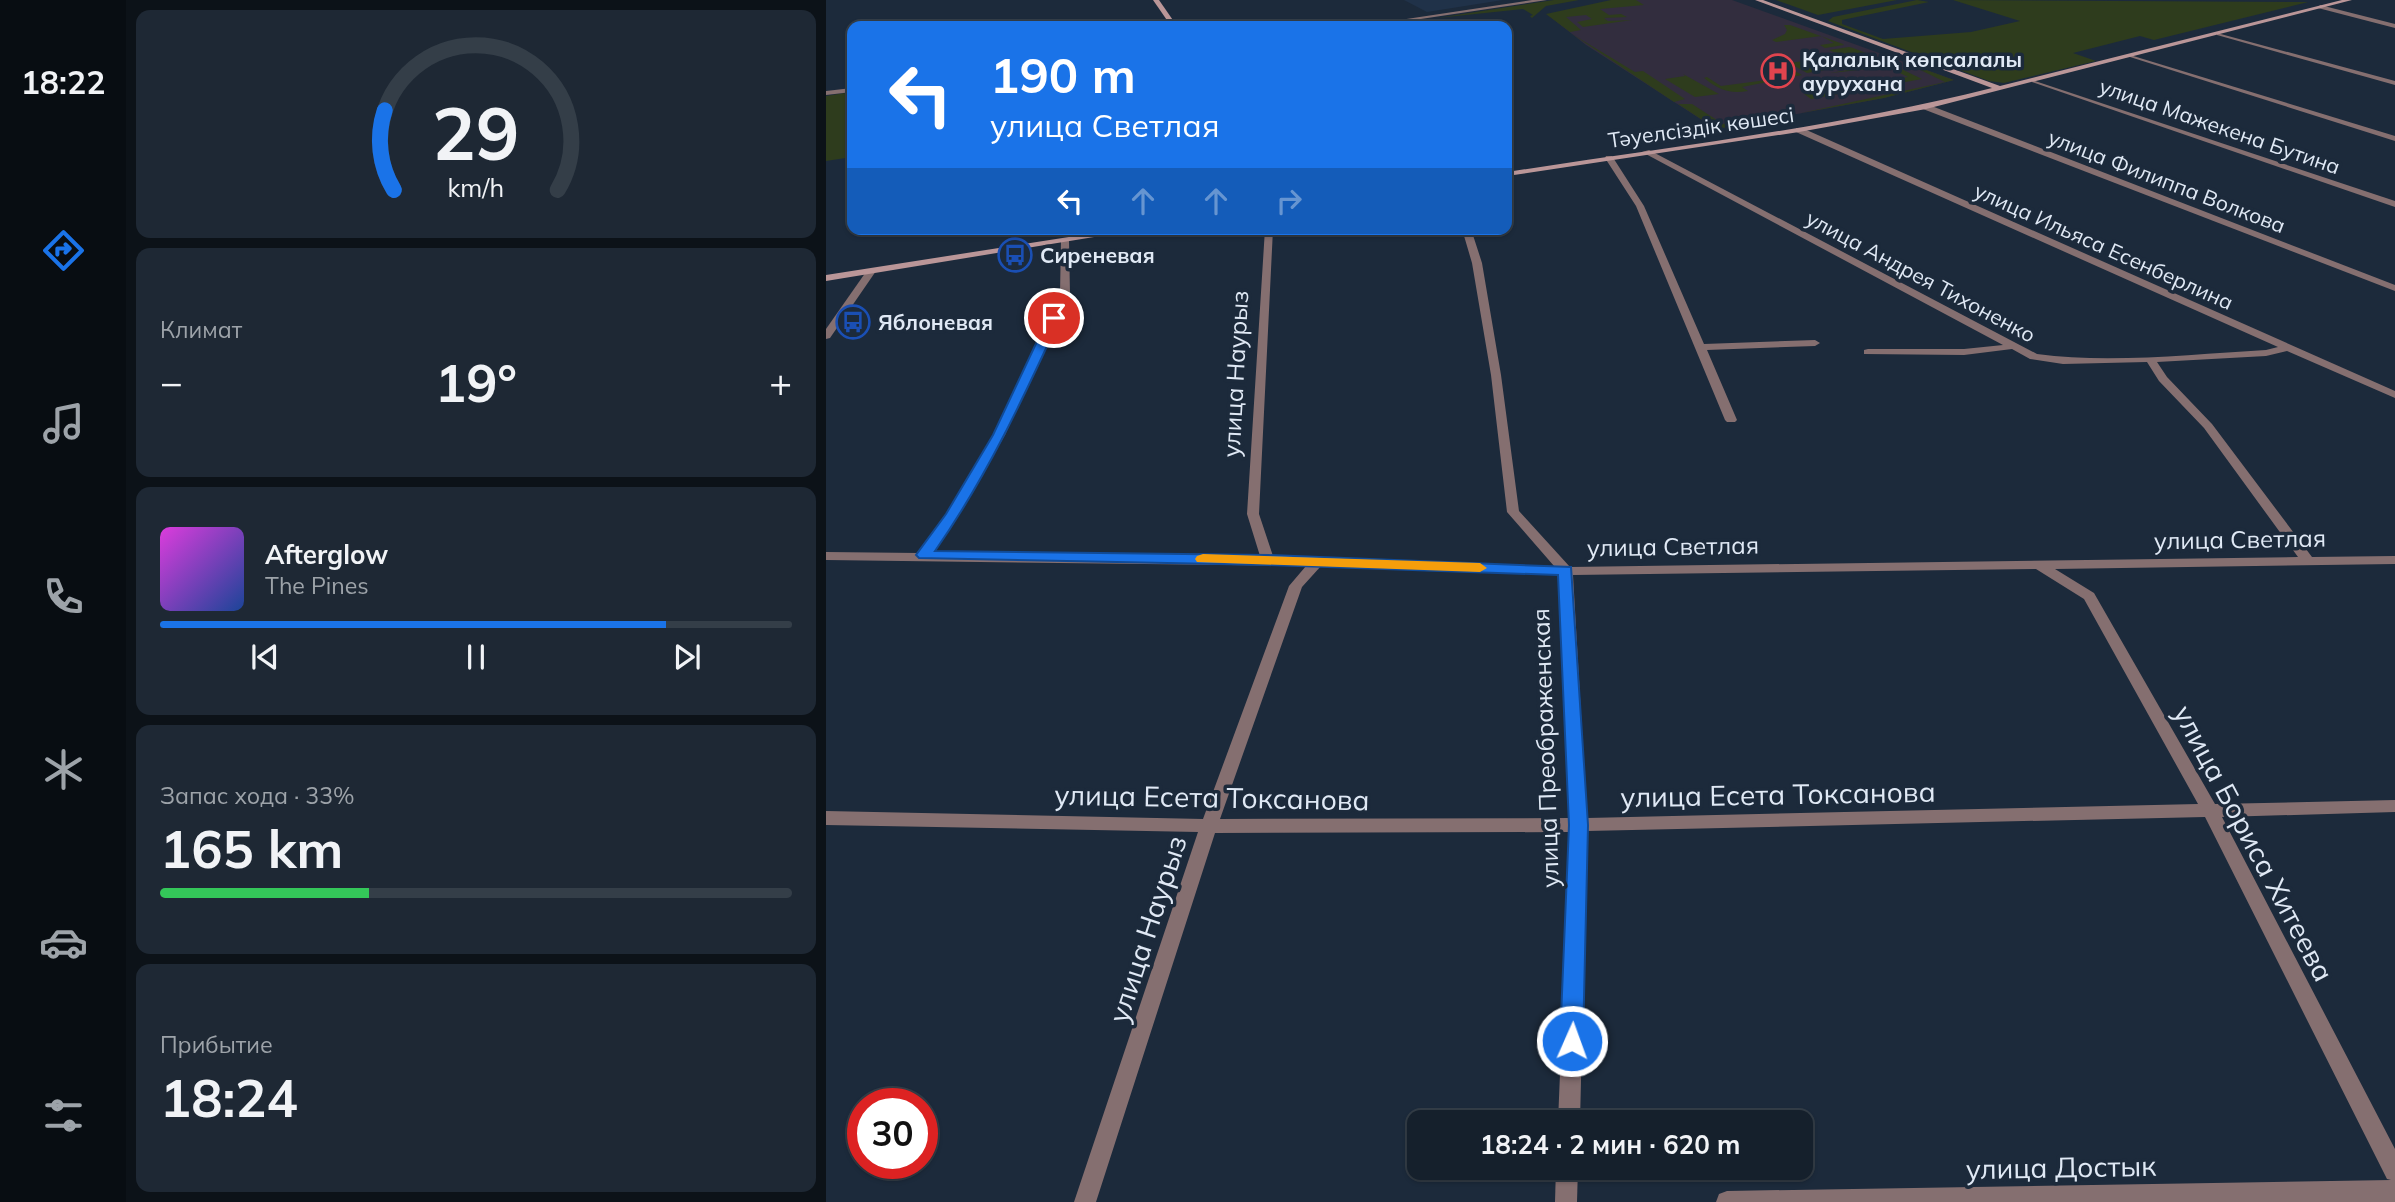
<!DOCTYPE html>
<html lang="ru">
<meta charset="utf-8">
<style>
:root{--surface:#15202c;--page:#1e2834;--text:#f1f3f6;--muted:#9da3a9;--line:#343e48;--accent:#1a73e8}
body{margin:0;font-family:Mulish,sans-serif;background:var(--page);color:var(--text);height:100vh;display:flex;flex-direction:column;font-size:26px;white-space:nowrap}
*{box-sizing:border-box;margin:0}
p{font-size:23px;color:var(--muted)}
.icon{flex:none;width:38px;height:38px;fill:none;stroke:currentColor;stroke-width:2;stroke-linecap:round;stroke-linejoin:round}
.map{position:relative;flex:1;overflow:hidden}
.side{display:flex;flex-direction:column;gap:10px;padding:10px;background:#0c1218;width:700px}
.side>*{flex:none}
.guide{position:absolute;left:21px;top:21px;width:665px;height:214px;border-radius:14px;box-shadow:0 2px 5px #0004,0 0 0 2px var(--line);background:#1a73e8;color:#fff;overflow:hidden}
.speed{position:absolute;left:21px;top:1088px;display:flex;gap:14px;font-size:35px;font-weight:700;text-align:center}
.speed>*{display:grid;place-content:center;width:91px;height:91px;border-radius:50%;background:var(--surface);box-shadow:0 2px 5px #0004,0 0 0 2px var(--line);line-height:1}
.speed .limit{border:10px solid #d22;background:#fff;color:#111}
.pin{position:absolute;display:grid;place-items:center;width:60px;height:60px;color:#fff;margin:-30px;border:4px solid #fff;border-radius:50%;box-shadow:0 2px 7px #0007}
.me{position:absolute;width:77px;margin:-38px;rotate:2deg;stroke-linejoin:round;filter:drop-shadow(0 0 5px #0008)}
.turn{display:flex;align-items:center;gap:24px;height:147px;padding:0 28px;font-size:32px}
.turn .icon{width:91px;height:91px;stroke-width:2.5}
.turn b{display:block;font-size:49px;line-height:60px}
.lanes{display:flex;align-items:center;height:66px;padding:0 28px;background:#0003;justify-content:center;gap:35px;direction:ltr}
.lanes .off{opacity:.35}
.big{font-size:52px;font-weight:700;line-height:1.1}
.side .widget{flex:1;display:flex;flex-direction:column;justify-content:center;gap:10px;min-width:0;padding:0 24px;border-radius:14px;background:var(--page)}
.side .dial{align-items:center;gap:0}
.dial svg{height:182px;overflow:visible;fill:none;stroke:var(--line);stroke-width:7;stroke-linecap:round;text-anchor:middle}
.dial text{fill:var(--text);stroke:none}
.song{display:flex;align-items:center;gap:21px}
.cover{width:84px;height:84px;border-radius:10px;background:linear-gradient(135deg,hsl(300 70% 55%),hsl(220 70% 35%))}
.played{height:7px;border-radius:4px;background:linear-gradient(90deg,var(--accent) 80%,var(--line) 80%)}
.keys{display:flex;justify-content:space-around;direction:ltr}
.heat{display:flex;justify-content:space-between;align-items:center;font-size:38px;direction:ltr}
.charge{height:10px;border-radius:5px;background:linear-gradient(90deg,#34c759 33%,var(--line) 0)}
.trip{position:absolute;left:581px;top:1110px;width:406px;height:70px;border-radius:14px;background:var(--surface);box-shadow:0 2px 5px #0004,0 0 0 2px var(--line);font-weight:700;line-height:70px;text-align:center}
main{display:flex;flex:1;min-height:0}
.menu{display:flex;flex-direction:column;width:126px;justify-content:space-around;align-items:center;background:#080d12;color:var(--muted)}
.menu .icon{width:49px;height:49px}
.menu .active{color:var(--accent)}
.menu b{font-size:32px;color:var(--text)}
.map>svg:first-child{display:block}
.built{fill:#203249}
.medical{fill:#322d3e}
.green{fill:#2e3c1d}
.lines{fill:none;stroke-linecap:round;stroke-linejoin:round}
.street{fill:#856f70;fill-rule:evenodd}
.secondary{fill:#ba9698;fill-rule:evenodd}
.route{fill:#1a73e8;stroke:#114b97;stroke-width:2}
.slow{fill:#f59e0b}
.labels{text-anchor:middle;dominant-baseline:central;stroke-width:7;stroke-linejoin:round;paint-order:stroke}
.far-poi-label{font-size:21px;font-weight:bold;fill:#e0e9f5;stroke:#1c2a3b;text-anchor:start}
.far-street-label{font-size:21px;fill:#e0e9f5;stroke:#1c2a3b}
.street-label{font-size:24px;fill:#e0e9f5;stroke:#1c2a3b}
.near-street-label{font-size:28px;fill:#e0e9f5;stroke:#1c2a3b}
</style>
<main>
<nav class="menu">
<b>18:22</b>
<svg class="icon active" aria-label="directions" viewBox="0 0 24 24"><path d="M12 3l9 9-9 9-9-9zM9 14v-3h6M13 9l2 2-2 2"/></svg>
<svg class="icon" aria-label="music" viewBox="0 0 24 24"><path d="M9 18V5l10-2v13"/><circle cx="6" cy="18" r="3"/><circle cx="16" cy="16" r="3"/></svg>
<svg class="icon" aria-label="phone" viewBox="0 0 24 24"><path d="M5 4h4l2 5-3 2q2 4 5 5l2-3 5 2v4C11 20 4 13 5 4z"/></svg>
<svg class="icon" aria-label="climate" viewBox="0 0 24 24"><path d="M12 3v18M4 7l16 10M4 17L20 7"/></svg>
<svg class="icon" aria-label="car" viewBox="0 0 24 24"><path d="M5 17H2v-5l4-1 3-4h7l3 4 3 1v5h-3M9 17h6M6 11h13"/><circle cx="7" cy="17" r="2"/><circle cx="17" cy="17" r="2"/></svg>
<svg class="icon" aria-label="filters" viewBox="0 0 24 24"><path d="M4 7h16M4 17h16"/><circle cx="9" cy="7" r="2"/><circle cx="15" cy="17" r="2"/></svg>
</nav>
<section class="side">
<div class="widget dial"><svg viewBox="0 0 100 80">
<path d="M14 69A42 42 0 1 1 86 69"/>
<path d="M14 69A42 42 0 0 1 10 34" stroke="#1a73e8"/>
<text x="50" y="56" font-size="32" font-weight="700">29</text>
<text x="50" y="72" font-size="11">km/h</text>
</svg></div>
<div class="widget"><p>Климат</p>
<div class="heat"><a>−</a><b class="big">19°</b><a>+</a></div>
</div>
<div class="widget">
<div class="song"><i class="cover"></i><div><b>Afterglow</b><p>The Pines</p></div></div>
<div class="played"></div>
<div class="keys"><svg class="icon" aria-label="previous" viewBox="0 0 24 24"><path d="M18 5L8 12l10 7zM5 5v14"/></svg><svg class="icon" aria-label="pause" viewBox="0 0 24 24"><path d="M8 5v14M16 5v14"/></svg><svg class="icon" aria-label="next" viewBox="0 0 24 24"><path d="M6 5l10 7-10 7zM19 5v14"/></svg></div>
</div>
<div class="widget"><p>Запас хода · 33%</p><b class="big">165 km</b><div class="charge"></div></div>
<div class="widget"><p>Прибытие</p><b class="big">18:24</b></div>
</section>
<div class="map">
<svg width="1569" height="1202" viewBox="0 0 1569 1202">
<rect width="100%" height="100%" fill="#1c2a3b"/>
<path class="built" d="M 578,0 L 677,0 L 601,12 Z"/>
<path class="medical" d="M 804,0 L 906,0 L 1128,80 L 1058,98 L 890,129 L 760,45 L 722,15 Z"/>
<g class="green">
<path d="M 728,0 L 753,0 L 720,6 L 706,18 L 704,16 L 707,15 L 697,9 L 611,18 Z"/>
<path d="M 785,0 L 810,0 L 818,5 L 774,9 L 783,15 L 795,14 L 801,17 L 778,18 L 782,21 L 806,20 L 757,27 L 751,22 L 766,19 L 760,15 L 740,17 L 755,30 L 744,32 L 720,14 Z"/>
<path d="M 950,0 L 1071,0 L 992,15 Z"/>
<path d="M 1091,0 L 1103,2 L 1016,20 L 1016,24 L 1057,39 L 1145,32 L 1194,21 L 1127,0 L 1482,2 L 1328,40 L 1314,36 L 1247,53 L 1270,61 L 1178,83 L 1163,81 L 1002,21 L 1007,17 Z"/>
<path d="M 958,25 L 964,25 L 1017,44 L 1018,45 L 999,48 L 994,45 L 1008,43 L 995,36 L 950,42 L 946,40 L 959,34 L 961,30 Z"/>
<path d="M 746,34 L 809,72 L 817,71 L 859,99 L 848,102 Z"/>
<path d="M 1023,47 L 1027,48 L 1058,60 L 981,73 L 963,63 L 978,61 L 990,67 L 1047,58 C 1029,48 1018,58 1003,50 Z"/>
<path d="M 1078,62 L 1128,80 L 1058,98 L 975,113 L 1119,82 Z"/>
<path d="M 1058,64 L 1069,66 L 1096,79 L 985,99 L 978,94 L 1082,77 L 1062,67 L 1004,73 Z"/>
<path d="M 967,70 L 976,75 L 916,87 L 922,91 C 903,94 893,90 878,78 L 881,77 L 895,86 L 955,78 L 949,73 Z"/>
<path d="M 857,74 L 893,94 L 869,97 L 839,79 L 859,76 Z"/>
<path d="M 26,92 L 26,157 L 0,161 L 0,96 Z"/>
<path d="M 866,104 L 897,124 L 959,114 L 969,116 L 890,129 L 852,104 Z"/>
</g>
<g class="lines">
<g class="street">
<path d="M 706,0 L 721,0 L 548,26 L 534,26 Z"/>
<path d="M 1494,5 L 1569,24 L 1569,28 L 1492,8 Z"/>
<path d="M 1391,33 L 1569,81 L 1569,85 L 1391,35 Z"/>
<path d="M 1304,55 L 1569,136 L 1569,141 L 1304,57 Z"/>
<path d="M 1206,80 L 1569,201 L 1569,207 L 1206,82 Z"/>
<path d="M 26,88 L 26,92 L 0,95 L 0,91 Z"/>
<path d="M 1097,105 L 1103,105 L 1569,285 L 1569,291 L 1097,109 Z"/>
<path d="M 970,128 L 976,128 L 1569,391 L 1569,398 L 1461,351 L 1440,356 L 1331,362 L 1341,377 L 1386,424 L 1486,557 L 1569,556 L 1569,564 L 1229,569 L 1268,593 L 1389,804 L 1569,800 L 1569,812 L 1396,817 L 1569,1149 L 1569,1202 L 890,1202 L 893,1194 L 901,1191 L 1565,1180 L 1561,1179 L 1379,817 L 761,831 L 754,1122 L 732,1122 L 744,832 L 389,833 L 270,1202 L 248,1202 L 372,832 L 0,825 L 0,811 L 377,819 L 463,586 L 480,566 L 0,560 L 0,552 L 93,553 L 120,515 L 167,435 L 234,294 L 235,239 L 243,241 L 244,294 L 179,435 L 132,515 L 106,553 L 434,556 L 421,514 L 439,229 L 447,229 L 433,514 L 447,556 L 728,566 L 681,512 L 665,375 L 646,263 L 636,229 L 645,229 L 656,263 L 675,375 L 693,511 L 744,567 L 1472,557 L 1378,428 L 1333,381 L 1321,362 L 1237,364 L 1204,359 L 1186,349 L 1138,355 L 1038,354 L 1038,350 L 1042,349 L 1138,349 L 1177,345 L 816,152 L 823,150 L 1211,354 C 1283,364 1367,354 1440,350 L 1452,347 L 970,132 ZM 495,566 L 733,575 L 744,818 L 394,819 L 476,587 ZM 1210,569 L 1258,599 L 1372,804 L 761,818 L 747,575 Z"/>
<path d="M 780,156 L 786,156 L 818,206 L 878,344 L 989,340 L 994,343 L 989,346 L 881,350 L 911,420 L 909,422 L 901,422 L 899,420 L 810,206 L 779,158 Z"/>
<path d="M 42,269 L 50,271 L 4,338 L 0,339 L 0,329 Z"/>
<path d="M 730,1167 L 752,1167 L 751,1202 L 729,1202 Z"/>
</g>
<g class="secondary">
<path d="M 327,0 L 333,0 L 351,26 L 345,26 Z"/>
<path d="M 929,0 L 937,0 L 1174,86 L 1516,0 L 1526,0 L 1100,109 L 973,132 L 681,176 L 681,172 C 843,147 1007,128 1166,88 Z"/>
<path d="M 294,229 L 317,229 L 0,281 L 0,275 Z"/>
</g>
</g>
<path class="route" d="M 228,314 L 234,318 C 197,399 160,478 109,551 L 442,555 L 745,567 L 762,825 L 757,1041 L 754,1048 L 746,1051 L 737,1048 L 734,1041 L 743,825 L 732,575 L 442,565 L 93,558 L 90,555 L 120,514 L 167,435 L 222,318 Z"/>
<path class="slow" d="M 377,554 L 654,563 L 661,568 L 654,572 L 371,562 L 369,559 L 371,556 Z"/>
<defs>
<symbol id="hospital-ring" viewBox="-11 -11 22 22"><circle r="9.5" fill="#1c2a3b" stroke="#e0444e" stroke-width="1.5"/><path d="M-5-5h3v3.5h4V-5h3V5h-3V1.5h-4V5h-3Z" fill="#e0444e"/></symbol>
<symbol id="bus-ring" viewBox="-11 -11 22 22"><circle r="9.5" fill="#1c2a3b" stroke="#1a4fb4" stroke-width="1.5"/><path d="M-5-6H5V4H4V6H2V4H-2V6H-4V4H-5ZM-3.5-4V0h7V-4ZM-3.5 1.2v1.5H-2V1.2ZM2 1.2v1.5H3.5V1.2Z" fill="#1a4fb4"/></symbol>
</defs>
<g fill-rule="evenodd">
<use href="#hospital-ring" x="933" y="52" width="38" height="38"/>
<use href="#bus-ring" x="170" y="236" width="38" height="38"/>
<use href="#bus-ring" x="8" y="303" width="38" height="38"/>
</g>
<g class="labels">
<g class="far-poi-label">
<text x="976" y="59">Қалалық көпсалалы<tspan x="976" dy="24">аурухана</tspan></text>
<text x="214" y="255">Сиреневая</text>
<text x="52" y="322">Яблоневая</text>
</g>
<g class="far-street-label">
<text transform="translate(1394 126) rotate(19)">улица Мажекена Бутина</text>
<text transform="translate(875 127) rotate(-8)">Тәуелсіздік көшесі</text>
<text transform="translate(1341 181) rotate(21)">улица Филиппа Волкова</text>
<text transform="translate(1278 246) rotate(24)">улица Ильяса Есенберлина</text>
<text transform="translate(1095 276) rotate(28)">улица Андрея Тихоненко</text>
</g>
<g class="street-label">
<text transform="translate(409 374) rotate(-87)">улица Наурыз</text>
<text transform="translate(1414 539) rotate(-1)">улица Светлая</text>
<text transform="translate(847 546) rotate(-1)">улица Светлая</text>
<text transform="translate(719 748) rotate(-92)">улица Преображенская</text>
</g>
<g class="near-street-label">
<text transform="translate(952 794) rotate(-1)">улица Есета Токсанова</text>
<text transform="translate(386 797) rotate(1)">улица Есета Токсанова</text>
<text transform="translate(1428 843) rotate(62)">улица Бориса Хитеева</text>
<text transform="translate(321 929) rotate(-72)">улица Наурыз</text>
<text transform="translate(1235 1167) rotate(-1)">улица Достык</text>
</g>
</g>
</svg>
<div class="speed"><div class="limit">30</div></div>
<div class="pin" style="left:228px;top:318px;background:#d93025"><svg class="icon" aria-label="arrive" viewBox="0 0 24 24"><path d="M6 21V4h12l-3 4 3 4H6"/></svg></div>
<svg class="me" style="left:746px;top:1041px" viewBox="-20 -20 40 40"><circle r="17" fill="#1a73e8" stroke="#fff" stroke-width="3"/><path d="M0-11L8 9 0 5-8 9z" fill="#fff"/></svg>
<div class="trip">18:24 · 2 мин · 620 m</div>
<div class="guide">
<div class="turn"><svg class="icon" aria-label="left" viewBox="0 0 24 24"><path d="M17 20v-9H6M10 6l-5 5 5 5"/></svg><div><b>190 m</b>улица Светлая</div></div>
<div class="lanes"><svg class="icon" aria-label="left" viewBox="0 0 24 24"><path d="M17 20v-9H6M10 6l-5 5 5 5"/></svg><svg class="icon off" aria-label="ahead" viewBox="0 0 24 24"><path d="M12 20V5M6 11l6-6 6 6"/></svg><svg class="icon off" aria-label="ahead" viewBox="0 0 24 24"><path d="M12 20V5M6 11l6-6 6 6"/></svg><svg class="icon off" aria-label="right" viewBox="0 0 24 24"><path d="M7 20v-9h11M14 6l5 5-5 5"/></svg></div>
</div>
</div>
</main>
